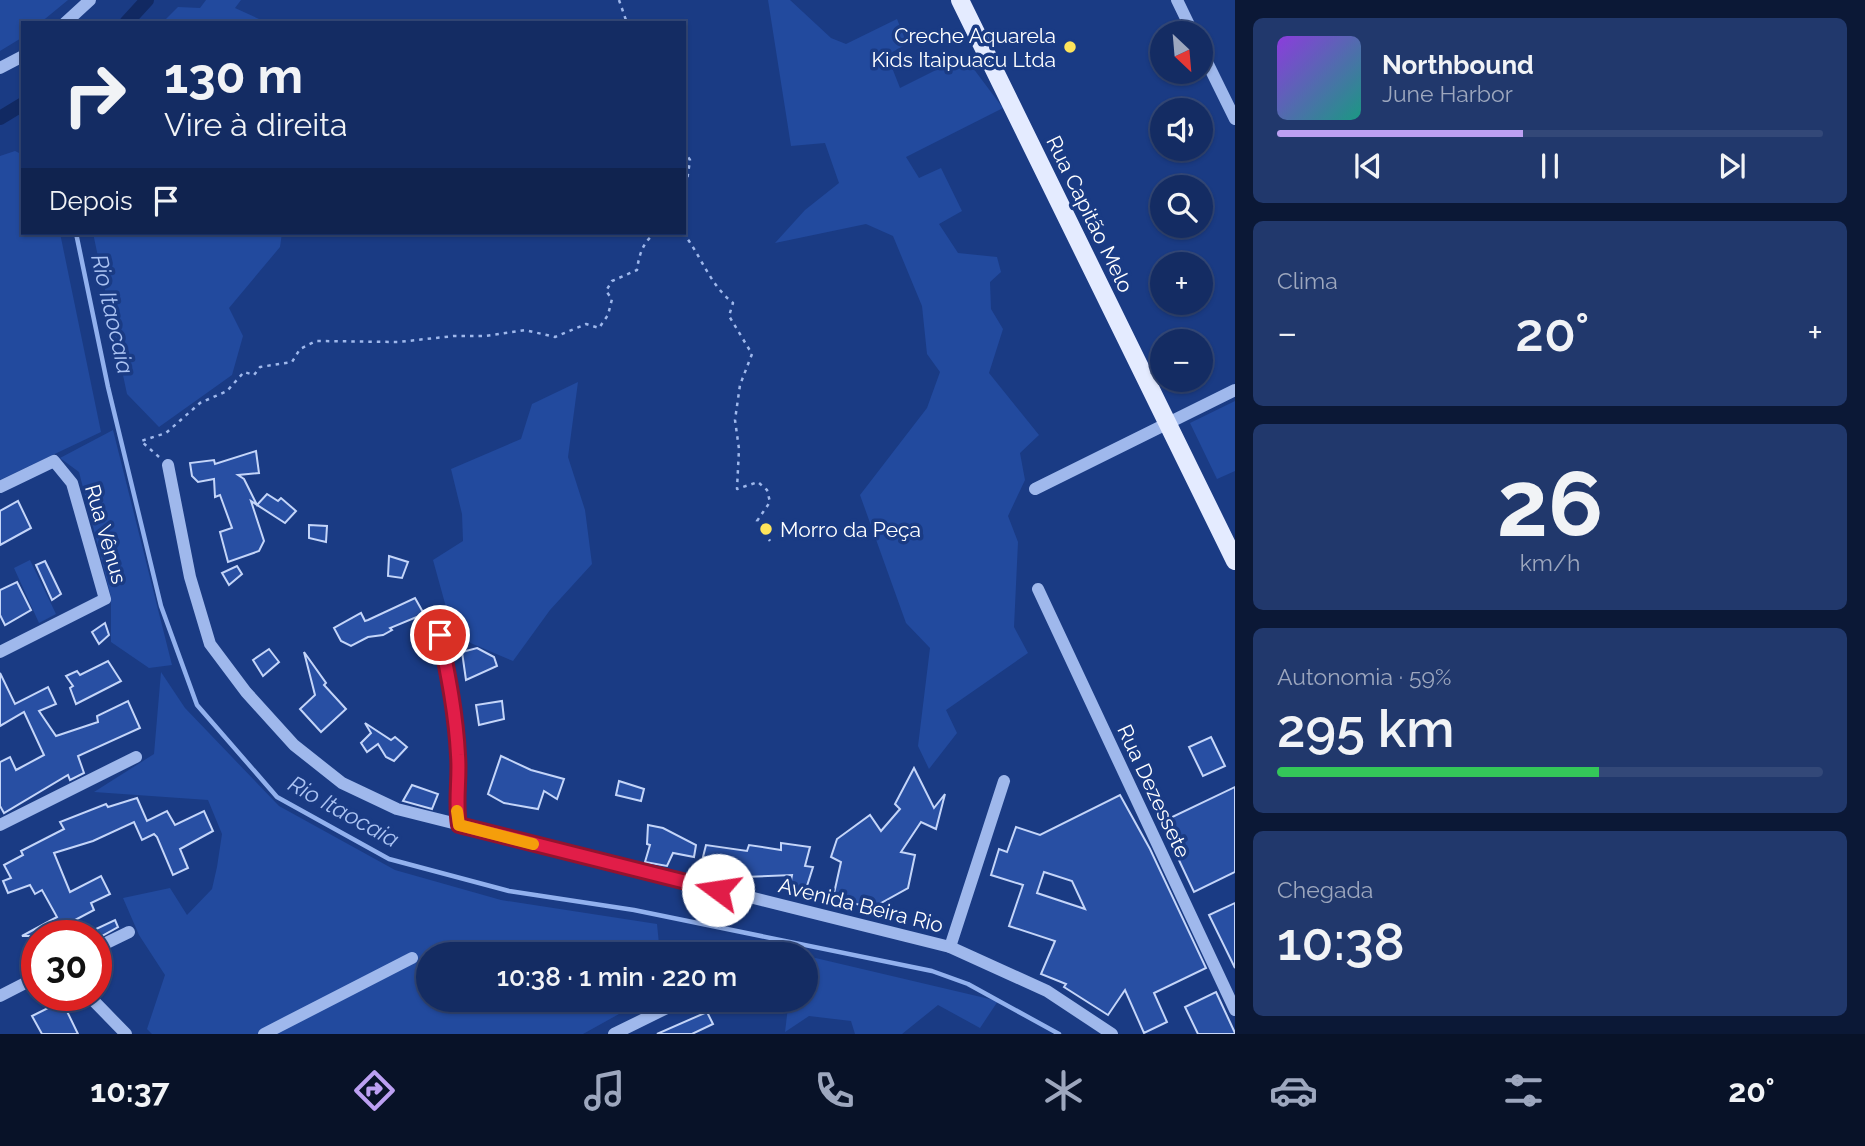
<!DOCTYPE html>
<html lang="pt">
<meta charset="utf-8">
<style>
:root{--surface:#142c63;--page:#21386c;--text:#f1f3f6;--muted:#9da7be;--line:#334878;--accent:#bca0f2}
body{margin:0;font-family:Raleway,sans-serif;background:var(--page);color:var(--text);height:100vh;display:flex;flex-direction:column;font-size:26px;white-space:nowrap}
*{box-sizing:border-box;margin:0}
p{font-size:23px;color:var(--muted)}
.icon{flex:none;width:38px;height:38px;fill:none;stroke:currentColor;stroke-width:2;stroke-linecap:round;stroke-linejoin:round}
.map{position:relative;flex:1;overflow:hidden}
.side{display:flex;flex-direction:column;gap:18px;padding:18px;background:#0b1836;width:630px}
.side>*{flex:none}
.banner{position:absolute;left:21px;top:21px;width:665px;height:214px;border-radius:0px;box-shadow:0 2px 5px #0004,0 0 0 2px var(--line);background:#142c63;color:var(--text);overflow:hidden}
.needle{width:46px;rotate:154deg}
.tools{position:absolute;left:1150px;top:21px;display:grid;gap:14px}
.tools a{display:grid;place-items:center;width:63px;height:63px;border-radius:50%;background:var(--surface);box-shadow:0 2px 5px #0004,0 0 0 2px var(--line);font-size:35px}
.speed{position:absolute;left:21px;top:920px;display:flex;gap:14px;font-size:35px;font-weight:700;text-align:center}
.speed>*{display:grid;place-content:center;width:91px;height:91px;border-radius:50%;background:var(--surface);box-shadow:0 2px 5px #0004,0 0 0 2px var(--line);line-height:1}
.speed .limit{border:10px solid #d22;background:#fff;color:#111}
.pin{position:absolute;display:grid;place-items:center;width:60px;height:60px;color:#fff;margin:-30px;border:4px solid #fff;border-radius:50%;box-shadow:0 2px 7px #0007}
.me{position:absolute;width:77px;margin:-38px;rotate:284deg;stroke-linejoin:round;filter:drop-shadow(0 0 5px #0008)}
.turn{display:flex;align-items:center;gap:24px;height:147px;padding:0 28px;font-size:32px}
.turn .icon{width:91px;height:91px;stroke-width:2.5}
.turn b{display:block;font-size:49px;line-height:60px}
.then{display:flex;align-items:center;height:66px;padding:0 28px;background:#0003;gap:14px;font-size:26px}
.big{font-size:52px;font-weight:600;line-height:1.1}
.side .card{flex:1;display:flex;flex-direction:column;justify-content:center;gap:10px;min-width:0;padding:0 24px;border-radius:10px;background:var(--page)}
.side .dial{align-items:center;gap:0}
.dial b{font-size:91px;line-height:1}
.song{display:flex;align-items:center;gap:21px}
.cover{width:84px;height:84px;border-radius:10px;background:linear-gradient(135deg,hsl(270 70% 55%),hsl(170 70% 35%))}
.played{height:7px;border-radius:4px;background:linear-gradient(90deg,var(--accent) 45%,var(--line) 45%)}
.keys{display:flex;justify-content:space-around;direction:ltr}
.heat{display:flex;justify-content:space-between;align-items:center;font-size:38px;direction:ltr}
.charge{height:10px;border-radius:5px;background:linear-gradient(90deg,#34c759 59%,var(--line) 0)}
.trip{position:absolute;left:416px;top:942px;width:402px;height:70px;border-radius:35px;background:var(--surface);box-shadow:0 2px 5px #0004,0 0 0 2px var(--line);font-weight:600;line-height:70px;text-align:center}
.tabs{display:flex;height:112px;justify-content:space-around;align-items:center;background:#081228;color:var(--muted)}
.tabs .icon{width:49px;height:49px}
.tabs .on{color:var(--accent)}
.tabs b{font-size:32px;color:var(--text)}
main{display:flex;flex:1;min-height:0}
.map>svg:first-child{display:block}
.green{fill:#224a9e}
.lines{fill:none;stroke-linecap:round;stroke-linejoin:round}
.stream{stroke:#92b1ee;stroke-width:4.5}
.canal{stroke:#112962;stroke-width:14}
.building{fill:#284fa3;stroke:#c4d5f9;stroke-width:2;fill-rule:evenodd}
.path{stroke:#9fb8ec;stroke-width:2.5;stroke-dasharray:3.5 5;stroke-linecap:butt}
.minor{stroke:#9fb8ec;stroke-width:12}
.major{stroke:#e4ebff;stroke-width:18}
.route-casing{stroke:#92132f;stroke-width:18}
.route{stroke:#e11d48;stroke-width:12}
.slow{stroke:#f59e0b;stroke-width:12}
.poi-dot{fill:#fee45b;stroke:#1a3b84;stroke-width:2.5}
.labels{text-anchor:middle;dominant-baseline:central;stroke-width:7;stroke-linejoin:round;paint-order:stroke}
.poi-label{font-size:21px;fill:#fff;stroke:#1a3b84;text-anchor:end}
.street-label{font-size:21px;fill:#fff;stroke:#1a3b84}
.water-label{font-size:23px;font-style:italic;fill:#abc3f3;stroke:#1a3b84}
</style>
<main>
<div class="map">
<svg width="1235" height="1034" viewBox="0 0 1235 1034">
<rect width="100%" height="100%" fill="#1a3b84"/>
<g class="green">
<path d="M 0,0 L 68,0 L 40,23 L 23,23 L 23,37 L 0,51 Z"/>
<path d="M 206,0 L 241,0 L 235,8 L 268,23 L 162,23 L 178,7 L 200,8 Z"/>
<path d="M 768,0 L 790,0 L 831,38 L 846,44 L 897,19 L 907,44 L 887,55 L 900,88 L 964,56 L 1003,108 L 906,157 L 919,178 L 941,168 L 962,211 L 939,224 L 958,253 L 997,257 L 1001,272 L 990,282 L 991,309 L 1003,329 L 989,373 L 1039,435 L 1020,453 L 1025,480 L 1008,516 L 1018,542 L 1014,627 L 1028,653 L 946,710 L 957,733 L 929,769 L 918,746 L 930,648 L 906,623 L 860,495 L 927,408 L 940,372 L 927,354 L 922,306 L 893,236 L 866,224 L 775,243 L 805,210 L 839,183 L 825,143 L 791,146 Z"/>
<path d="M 15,151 L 23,155 L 23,233 L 60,233 L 101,432 L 0,480 L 0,156 Z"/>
<path d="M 93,233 L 282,233 L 280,247 L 229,308 L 243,336 L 232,375 L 159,427 L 127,394 Z"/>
<path d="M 578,382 L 568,457 L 585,510 L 592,564 L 550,610 L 513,661 L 454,636 L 433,560 L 463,541 L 462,514 L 451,469 L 521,439 L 532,404 Z"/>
<path d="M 1235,401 L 1235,471 L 1217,479 L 1190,423 Z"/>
<path d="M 113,430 L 172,665 L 149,668 L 111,642 L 111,597 L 79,472 L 60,458 Z"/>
<path d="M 30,560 L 56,614 L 39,623 L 14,568 Z"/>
<path d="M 161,672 L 185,708 L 279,806 L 395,870 L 501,900 L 657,924 L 660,954 L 429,954 L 429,999 L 646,999 L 583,1034 L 152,1034 L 147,1029 L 165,975 L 139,935 L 123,898 L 170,888 L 187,915 L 212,889 L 217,867 L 222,834 L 208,800 L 94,792 L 154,754 Z"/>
<path d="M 807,956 L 998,1001 L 980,1028 L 938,1005 L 902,1034 L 855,1034 L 851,1021 L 809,1016 L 785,1032 L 789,999 L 807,999 Z"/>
</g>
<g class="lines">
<path class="stream" d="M 76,233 L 108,387 L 161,606 L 197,705 L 277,797 L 389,859 L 509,891 L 634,910 L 932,971 L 968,984 L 1059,1034"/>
<g class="canal">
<path d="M 126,23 L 147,0"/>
<path d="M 0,118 L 23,104"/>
</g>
</g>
<g class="building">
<path d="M 256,451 L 259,473 L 238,475 L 244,479 L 257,505 L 267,494 L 278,501 L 281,498 L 296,511 L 285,523 L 251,501 L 264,541 L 259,551 L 228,562 L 220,532 L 232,528 L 220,495 L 215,497 L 214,479 L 198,482 L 192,476 L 190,463 L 214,460 L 215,464 Z"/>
<path d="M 18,501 L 31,528 L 0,545 L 0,511 Z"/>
<path d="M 309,525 L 327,526 L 326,542 L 309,538 Z"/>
<path d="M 389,556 L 408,562 L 402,578 L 388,576 Z"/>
<path d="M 45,561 L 61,594 L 52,600 L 36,565 Z"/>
<path d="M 237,566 L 242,574 L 229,585 L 222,573 Z"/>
<path d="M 17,582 L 31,610 L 5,625 L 0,615 L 0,590 Z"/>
<path d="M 415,598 L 424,614 L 390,628 L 392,630 L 383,635 L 368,637 L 351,646 L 341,641 L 334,628 L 361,613 L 365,621 L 368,620 Z"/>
<path d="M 105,623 L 109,635 L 99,644 L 92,632 Z"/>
<path d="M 477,648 L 494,657 L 497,666 L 466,680 L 462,652 Z"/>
<path d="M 269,649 L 279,662 L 263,676 L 253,660 Z"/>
<path d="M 304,652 L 326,683 L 324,685 L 346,709 L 321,732 L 300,709 L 315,695 Z"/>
<path d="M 108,661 L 121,681 L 76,704 L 70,688 L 73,686 L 66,676 L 77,671 L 80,675 Z"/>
<path d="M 0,673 L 15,704 L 48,687 L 56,704 L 39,711 L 56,736 L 98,722 L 97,716 L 128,701 L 140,728 L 78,756 L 84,773 L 70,780 L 68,775 L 4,813 L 0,806 L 0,762 L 10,757 L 16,770 L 44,755 L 24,712 L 0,726 Z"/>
<path d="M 502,701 L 504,719 L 479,725 L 476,705 Z"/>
<path d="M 365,723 L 391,740 L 395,737 L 407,747 L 394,761 L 386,757 L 378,744 L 367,752 L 361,743 L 371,733 Z"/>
<path d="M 1211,737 L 1225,766 L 1203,776 L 1189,747 Z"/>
<path d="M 501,756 L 531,770 L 564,779 L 557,799 L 544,791 L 538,809 L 504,803 L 488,794 Z"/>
<path d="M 914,768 L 934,808 L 945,794 L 936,829 L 921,822 L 901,852 L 915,855 L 908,888 L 872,908 L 833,898 L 841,862 L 831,857 L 837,839 L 870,815 L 881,831 L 900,809 L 895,804 Z"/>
<path d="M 619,781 L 644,789 L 641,801 L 616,795 Z"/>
<path d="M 412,785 L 438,794 L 432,809 L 403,801 Z"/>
<path d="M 1235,787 L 1235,872 L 1194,892 L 1177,856 L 1184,853 L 1168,819 Z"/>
<path d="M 1120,795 L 1150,849 L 1206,968 L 1154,993 L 1167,1022 L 1144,1033 L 1125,990 L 1108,1015 L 1064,987 L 1066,984 L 1041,974 L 1055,941 L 1009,926 L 1023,885 L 991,875 L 999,849 L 1007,852 L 1016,827 L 1040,835 ZM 1044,872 L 1072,881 L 1085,909 L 1037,893 Z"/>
<path d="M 137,798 L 147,821 L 167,811 L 175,825 L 204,811 L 213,831 L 180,849 L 188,868 L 173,875 L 157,837 L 154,834 L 142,840 L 134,822 L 93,841 L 54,853 L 70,892 L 101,876 L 110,894 L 91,903 L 94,910 L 45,936 L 22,936 L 57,917 L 42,890 L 35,894 L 30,885 L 8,893 L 3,881 L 11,878 L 4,865 L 23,855 L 21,851 L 64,829 L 60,822 L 106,804 L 108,807 Z"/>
<path d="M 648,825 L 663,828 L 696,845 L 694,857 L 673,853 L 667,866 L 645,862 L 650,845 L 647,844 Z"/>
<path d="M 781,843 L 810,847 L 805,866 L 813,867 L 806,889 L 790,886 L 792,875 L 743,877 L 744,872 L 723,868 L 724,862 L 703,857 L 706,845 L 747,851 L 749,845 L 781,850 Z"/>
<path d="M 1235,903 L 1235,968 L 1209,915 Z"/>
<path d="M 115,920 L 118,927 L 100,937 L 96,929 Z"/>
<path d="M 1216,992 L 1235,1033 L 1235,1034 L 1198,1034 L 1185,1007 Z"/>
<path d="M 734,999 L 768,999 L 762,1012 Z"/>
<path d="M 62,1001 L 78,1034 L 42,1034 L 32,1016 Z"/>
<path d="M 707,1012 L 713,1024 L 692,1034 L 657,1034 Z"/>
</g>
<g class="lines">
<g class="path">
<path d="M 619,0 L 627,23"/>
<path d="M 684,150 L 690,160 L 687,181 L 684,183"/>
<path d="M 683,233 C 701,255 709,284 733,303 L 729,316 L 752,354 L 740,385 L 735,420 L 739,449 L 737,489 L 758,482 L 767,490 L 770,502 L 757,521 L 770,541"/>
<path d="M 159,457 L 141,441 L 166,433 L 200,403 L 227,391 L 244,372 L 254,375 L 260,367 L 292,362 L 300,349 L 316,341 L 398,342 L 454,336 L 485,336 L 525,330 L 555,337 L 586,324 L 599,328 L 608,315 L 612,299 L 606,291 L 612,281 L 637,270 C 639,255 643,241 656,233"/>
</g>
<g class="minor">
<path d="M 1177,0 L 1193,33"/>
<path d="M 65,23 L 90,0"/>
<path d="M 1200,48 L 1235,119"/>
<path d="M 0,68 L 23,56"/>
<path d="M 168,465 L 190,577 L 210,644 L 246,692 L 294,745 L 342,783 L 397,809 L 950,947 L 1047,991 L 1112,1034"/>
<path d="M 0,487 L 54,461 L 72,483 L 105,599 L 0,652"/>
<path d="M 1035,489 L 1235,390"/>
<path d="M 1038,589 L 1235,1010"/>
<path d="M 440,635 C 447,673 455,710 458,749 C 459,775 455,799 459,825"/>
<path d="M 0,825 L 136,757"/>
<path d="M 950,947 L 1004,781"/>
<path d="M 96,948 L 129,932"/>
<path d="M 0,996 L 37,977"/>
<path d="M 89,996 L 126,1034"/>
<path d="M 264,1034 L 412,958"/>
<path d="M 614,1034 L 685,999"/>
</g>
<path class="major" d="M 960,0 L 1235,561"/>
</g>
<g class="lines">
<defs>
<path id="route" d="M 440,635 C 448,675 456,714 458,755 C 460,779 455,801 459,825 L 718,890"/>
</defs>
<use href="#route" class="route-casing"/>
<use href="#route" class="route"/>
<path class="slow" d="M 457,811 L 459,825 L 533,844"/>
</g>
<g class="poi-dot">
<circle cx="1070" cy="47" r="7"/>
<circle cx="766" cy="529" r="7"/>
</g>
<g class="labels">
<g class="poi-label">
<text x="1056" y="35">Creche Aquarela<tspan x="1056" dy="24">Kids Itaipuacu Ltda</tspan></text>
<text x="780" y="529" text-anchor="start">Morro da Peça</text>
</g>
<g class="street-label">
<text transform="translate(1090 214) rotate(64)">Rua Capitão Melo</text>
<text transform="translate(106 534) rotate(74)">Rua Vênus</text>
<text transform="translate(1154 791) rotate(65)">Rua Dezessete</text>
<text transform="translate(861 905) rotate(14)">Avenida Beira Rio</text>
</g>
<g class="water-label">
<text transform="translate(113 314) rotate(77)">Rio Itaocaia</text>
<text transform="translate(344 811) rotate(29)">Rio Itaocaia</text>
</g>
</g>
</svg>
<div class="tools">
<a><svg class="needle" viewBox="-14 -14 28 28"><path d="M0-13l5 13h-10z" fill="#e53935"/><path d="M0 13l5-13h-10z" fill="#9da7be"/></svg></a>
<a><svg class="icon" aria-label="sound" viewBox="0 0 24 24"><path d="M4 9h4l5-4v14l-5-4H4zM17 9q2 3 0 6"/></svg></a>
<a><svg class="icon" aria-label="search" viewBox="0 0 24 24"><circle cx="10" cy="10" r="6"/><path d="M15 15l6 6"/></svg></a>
<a>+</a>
<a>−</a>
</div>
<div class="speed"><div class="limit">30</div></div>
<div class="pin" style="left:440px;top:635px;background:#d93025"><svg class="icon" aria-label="arrive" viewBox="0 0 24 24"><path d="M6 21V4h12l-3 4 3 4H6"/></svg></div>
<svg class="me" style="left:718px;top:890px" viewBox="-20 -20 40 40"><circle r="19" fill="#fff"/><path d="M0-13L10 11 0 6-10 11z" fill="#e11d48"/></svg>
<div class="trip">10:38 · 1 min · 220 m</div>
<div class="banner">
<div class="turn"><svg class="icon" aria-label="right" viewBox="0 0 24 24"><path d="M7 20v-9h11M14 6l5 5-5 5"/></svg><div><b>130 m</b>Vire à direita</div></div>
<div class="then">Depois<svg class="icon" aria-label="arrive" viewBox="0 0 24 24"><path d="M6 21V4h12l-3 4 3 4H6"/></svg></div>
</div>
</div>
<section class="side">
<div class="card">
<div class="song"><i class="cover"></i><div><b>Northbound</b><p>June Harbor</p></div></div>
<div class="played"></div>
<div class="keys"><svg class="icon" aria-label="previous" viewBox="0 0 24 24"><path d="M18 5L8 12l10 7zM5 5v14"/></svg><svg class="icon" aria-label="pause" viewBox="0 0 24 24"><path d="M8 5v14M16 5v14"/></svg><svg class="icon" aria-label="next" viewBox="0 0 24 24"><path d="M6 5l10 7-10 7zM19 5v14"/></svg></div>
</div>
<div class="card"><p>Clima</p>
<div class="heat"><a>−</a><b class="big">20°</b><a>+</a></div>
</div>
<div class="card dial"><b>26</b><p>km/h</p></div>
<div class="card"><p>Autonomia · 59%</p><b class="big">295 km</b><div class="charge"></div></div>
<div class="card"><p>Chegada</p><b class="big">10:38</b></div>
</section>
</main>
<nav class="tabs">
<b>10:37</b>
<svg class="icon on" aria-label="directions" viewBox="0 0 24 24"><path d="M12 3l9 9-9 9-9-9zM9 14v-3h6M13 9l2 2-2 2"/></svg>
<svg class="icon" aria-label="music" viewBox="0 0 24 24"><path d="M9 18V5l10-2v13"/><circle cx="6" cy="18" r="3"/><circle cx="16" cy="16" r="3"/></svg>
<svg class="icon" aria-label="phone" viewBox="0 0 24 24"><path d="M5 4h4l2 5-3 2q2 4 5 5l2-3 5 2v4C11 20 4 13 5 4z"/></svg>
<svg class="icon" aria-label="climate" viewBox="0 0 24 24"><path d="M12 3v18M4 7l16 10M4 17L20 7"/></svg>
<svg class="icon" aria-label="car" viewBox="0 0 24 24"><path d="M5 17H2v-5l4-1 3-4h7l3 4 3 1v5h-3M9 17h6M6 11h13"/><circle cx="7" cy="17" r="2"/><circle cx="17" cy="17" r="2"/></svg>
<svg class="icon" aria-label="filters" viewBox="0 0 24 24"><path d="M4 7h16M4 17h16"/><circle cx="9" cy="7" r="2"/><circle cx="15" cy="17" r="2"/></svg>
<b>20°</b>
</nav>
